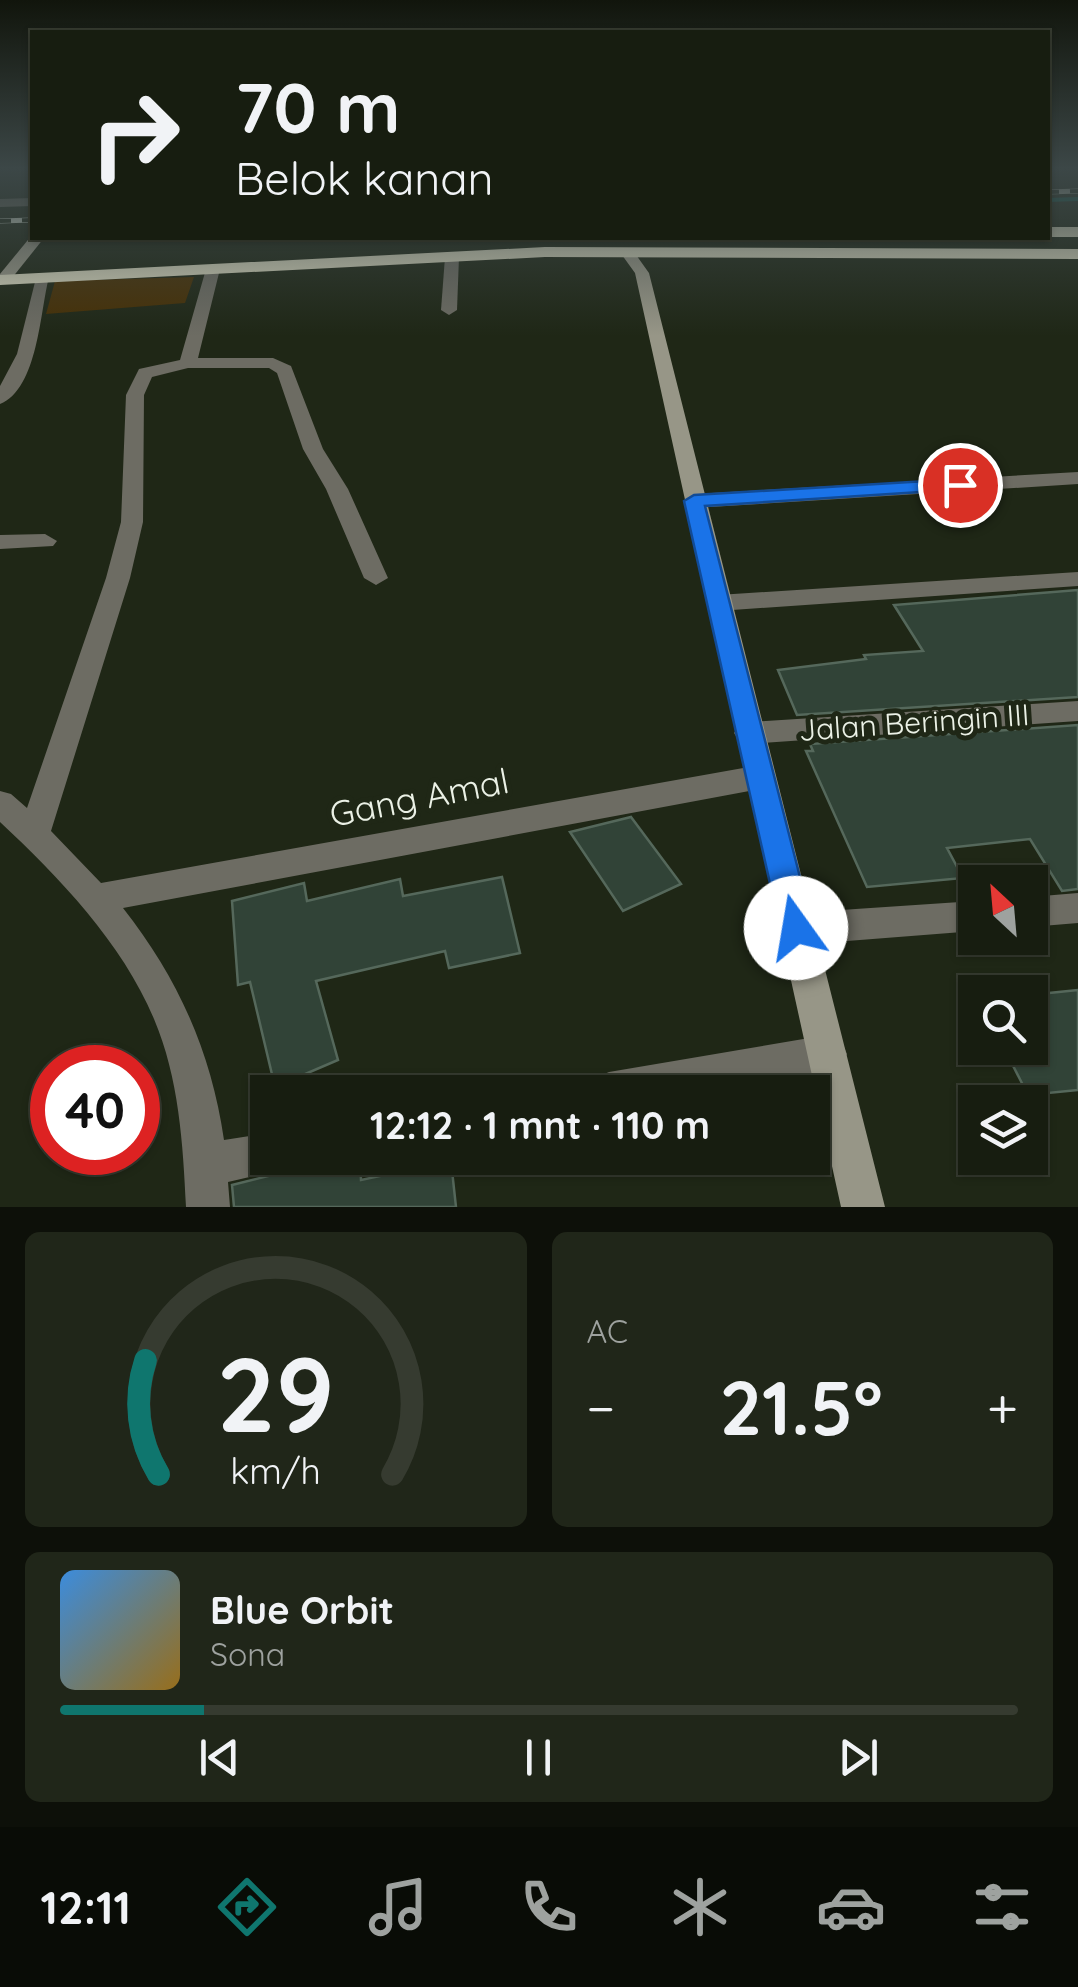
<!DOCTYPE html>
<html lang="id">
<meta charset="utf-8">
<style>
:root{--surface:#171d10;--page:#202619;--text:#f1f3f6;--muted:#9ea29f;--line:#363b30;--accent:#0f766e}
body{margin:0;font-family:Quicksand,sans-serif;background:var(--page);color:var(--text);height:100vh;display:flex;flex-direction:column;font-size:38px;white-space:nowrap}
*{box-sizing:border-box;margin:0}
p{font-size:32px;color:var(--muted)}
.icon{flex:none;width:55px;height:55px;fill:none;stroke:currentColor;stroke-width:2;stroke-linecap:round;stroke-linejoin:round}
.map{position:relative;height:1207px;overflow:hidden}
.sheet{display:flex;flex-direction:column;gap:25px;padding:25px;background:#0d1009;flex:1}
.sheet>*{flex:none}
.guide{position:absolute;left:30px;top:30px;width:1020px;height:210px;border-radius:0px;box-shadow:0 2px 8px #0004,0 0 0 2px var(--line);background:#171d10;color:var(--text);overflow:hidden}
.needle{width:65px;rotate:334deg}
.controls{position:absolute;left:958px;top:865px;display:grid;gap:20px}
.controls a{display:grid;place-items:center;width:90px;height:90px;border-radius:0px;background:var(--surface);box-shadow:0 2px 8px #0004,0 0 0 2px var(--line);font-size:50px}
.speed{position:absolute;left:30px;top:1045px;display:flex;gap:20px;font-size:50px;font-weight:700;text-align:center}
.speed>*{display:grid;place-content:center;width:130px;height:130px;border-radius:50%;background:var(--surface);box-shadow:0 2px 8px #0004,0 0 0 2px var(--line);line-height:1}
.speed .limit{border:15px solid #d22;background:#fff;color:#111}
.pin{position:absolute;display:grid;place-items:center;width:85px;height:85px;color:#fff;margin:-42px;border:5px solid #fff;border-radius:50%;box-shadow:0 2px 10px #0007}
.me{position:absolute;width:110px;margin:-55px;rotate:347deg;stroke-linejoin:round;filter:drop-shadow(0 0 8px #0008)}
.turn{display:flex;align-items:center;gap:35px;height:210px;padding:0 40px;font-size:45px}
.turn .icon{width:130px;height:130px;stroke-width:2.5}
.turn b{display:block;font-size:70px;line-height:85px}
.big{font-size:75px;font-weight:700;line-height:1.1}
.sheet .card{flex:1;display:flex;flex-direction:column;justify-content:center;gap:15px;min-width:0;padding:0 35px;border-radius:15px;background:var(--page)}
.sheet .dial{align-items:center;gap:0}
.dial svg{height:260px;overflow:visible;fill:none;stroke:var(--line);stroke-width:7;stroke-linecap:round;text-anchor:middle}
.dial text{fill:var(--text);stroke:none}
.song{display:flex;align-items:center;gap:30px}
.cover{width:120px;height:120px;border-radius:15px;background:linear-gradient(135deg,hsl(210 70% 55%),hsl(40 70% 35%))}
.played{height:10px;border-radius:5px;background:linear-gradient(90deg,var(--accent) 15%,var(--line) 15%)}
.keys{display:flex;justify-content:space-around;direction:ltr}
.heat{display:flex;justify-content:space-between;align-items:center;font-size:55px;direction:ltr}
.sheet .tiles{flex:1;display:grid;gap:25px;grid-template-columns:1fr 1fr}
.card:last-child{grid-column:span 2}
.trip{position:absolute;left:250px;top:1075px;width:580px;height:100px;border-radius:0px;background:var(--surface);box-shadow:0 2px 8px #0004,0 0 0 2px var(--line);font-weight:700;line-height:100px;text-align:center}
.menu{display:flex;height:160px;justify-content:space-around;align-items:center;background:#090c06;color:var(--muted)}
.menu .icon{width:70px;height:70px}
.menu .current{color:var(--accent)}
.menu b{font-size:45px;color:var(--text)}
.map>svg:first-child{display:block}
.green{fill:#473005}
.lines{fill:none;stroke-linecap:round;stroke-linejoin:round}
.stream{fill:#0e5d52;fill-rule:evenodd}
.building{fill:#314337;stroke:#55685b;stroke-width:2.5}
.street{fill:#6d6c63;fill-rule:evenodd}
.secondary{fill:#979687;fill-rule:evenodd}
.highway{fill:#d4d3bb;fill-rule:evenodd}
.rail-casing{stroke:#d3dace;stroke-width:5}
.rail{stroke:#1f2716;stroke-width:4;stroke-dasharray:11;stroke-linecap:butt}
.route{fill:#1a73e8;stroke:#114b97;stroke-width:2.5}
.labels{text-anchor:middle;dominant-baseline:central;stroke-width:10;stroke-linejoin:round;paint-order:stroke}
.street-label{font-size:30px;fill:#ebf1e6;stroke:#1f2716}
.near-street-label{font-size:35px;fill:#ebf1e6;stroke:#1f2716}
</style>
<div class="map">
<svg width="1078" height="1207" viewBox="0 0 1078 1207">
<rect width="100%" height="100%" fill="#1f2716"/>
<path class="green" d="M 194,277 L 185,303 L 46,314 L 55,281 Z"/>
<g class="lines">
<path class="stream" d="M 1078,197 L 1078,201 L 1048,202 L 1048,198 Z"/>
</g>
<g class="building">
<path d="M 1078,590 L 1078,697 L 797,715 L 778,670 L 866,659 L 864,655 L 923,651 L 894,605 Z"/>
<path d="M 1078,725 L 1078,889 L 1062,891 L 1030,839 L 947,848 L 963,878 L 867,887 L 806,751 L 813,751 L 810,744 Z"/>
<path d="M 631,817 L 681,884 L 623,911 L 570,832 Z"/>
<path d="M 502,877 L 520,953 L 449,968 L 445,951 L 316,981 L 338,1060 L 275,1087 L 250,982 L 238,985 L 232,901 L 304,883 L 307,901 L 400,879 L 403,896 Z"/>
<path d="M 1078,990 L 1078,1090 L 1028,1095 L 1004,1048 L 1030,1048 L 1030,995 Z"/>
<path d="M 341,1158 L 360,1158 L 361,1180 L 451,1161 L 456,1207 L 234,1207 L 232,1185 Z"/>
</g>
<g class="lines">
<g class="street">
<path d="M 32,198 L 32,206 L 0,207 L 0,199 Z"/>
<path d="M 452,253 L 459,257 L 457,310 L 449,315 L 441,310 L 445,257 Z"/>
<path d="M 213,265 L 220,269 L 198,358 L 273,358 L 291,366 L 323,449 L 348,489 L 388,578 L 376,585 L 364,578 L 326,489 L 303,449 L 277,373 L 269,368 L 188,368 L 152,377 L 144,395 L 143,522 L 130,578 L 51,831 L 101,883 L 760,765 L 771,769 L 775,777 L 771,785 L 760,789 L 123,908 C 178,978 211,1051 224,1140 L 268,1133 L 268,1158 L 288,1158 L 283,1169 L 228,1182 L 230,1207 L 186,1207 C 183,1144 179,1078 154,1019 C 123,944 59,877 0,822 L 0,791 L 11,794 L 27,808 L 106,578 L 121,522 L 126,395 L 139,369 L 180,360 L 206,269 Z"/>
<path d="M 37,274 L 49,277 C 40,311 38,389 0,404 L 0,386 L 17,354 Z"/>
<path d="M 1078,472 L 1078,484 L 694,508 L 683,501 L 694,494 Z"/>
<path d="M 45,534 L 57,541 L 53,546 L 0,549 L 0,535 Z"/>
<path d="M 1078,572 L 1078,586 L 718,611 L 706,603 L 718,595 Z"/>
<path d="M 1078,701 L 1078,721 L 749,744 L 739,741 L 734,733 L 739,725 L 749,722 Z"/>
<path d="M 1078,893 L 1078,923 L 1030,927 L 1030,897 Z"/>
<path d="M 975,901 L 975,931 L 796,945 L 783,940 L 778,929 L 783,918 L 796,913 Z"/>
<path d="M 827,1035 L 841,1040 L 847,1054 L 841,1068 L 827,1073 L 720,1092 L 589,1092 L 595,1078 L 609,1072 Z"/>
</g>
<g class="secondary">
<path d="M 32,235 L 44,238 L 8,283 L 0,284 L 0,274 Z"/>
<path d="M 624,252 L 634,252 L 649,273 L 885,1207 L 841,1207 L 635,273 L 622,255 Z"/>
</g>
<g class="highway">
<rect x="1048" y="227" width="30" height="10"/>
<path d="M 545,247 L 1078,249 L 1078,259 L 545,257 L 0,285 L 0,275 Z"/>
</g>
<defs>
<g id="rail">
<path d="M 1048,192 L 1078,191"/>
<path d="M 0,221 L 32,220"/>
</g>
</defs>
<use href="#rail" class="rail-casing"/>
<use href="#rail" class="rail"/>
</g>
<linearGradient id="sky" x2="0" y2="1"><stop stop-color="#11150c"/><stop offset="0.5" stop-color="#3c4747"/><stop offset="1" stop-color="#3c4747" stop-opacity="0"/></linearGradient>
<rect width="1078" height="336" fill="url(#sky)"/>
<path class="route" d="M 960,479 L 967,481 L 967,489 L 705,506 L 813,928 L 808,939 L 796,943 L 785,939 L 780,928 L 684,501 L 694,495 Z"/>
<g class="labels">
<g class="street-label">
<text transform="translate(914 722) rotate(-4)">Jalan Beringin III</text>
</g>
<g class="near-street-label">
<text transform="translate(419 797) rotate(-11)">Gang Amal</text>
</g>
</g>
</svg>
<div class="controls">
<a><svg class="needle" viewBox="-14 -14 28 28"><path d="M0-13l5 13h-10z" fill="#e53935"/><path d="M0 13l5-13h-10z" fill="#9ea29f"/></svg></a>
<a><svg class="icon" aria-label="search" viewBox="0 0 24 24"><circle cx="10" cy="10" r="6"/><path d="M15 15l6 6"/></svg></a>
<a><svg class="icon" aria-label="layers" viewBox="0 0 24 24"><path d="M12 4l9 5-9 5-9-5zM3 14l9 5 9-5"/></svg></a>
</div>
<div class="speed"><div class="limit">40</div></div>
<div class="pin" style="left:960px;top:485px;background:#d93025"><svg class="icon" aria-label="arrive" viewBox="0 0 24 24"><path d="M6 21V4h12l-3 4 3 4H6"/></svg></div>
<svg class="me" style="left:796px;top:928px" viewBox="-20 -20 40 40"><circle r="19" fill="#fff"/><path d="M0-13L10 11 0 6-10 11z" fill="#1a73e8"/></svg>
<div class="trip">12:12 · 1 mnt · 110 m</div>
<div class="guide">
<div class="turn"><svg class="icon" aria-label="right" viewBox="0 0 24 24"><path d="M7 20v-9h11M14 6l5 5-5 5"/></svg><div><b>70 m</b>Belok kanan</div></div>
</div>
</div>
<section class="sheet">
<div class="tiles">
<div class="card dial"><svg viewBox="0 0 100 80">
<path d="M14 69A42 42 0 1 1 86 69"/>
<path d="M14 69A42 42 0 0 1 10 34" stroke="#0f766e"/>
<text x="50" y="56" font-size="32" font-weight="700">29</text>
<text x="50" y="72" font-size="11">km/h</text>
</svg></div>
<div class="card"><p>AC</p>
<div class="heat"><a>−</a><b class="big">21.5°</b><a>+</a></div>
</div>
<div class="card">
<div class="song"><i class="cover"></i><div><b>Blue Orbit</b><p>Sona</p></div></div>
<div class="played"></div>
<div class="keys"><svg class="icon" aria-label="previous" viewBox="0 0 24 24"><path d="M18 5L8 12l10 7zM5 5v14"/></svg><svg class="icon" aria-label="pause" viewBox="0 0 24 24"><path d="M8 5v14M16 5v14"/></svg><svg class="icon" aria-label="next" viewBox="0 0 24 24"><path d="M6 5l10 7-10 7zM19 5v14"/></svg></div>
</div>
</div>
</section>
<nav class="menu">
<b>12:11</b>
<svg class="icon current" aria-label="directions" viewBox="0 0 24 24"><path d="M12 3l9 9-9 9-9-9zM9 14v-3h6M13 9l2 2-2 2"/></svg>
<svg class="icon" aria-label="music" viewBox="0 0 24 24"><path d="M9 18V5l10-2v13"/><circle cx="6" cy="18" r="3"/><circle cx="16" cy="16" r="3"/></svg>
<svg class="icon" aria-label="phone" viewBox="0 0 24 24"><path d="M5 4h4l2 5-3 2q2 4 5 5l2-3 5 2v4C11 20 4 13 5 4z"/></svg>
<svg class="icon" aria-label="climate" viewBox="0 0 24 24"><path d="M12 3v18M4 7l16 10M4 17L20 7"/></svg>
<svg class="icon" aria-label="car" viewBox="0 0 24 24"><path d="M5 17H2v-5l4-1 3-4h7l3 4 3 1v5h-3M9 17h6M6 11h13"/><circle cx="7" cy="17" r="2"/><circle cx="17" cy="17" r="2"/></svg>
<svg class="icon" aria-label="filters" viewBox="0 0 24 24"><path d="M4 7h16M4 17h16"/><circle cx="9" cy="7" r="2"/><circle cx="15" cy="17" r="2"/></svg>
</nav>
